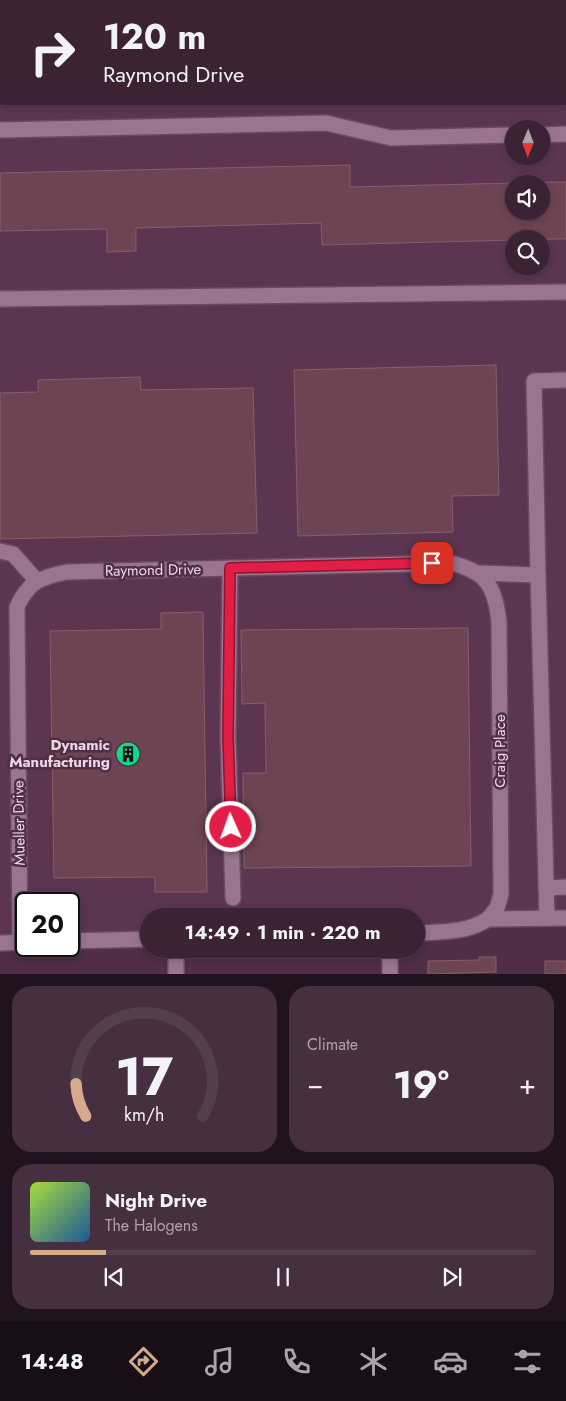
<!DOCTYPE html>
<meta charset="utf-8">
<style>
:root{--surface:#3b2234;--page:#462f40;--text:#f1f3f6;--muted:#aca4ac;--line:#543f4f;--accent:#d6ab8b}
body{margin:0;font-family:Jost,sans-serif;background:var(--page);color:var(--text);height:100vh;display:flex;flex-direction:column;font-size:19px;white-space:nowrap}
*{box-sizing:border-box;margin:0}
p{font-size:16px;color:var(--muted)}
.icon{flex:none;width:28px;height:28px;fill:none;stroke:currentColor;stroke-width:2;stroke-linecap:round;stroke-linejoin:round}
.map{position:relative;height:974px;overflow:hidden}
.side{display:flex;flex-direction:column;gap:12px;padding:12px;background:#20131d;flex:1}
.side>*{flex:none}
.hud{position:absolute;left:0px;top:0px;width:566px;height:105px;box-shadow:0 2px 8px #0003,0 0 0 1px var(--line);background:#3b2234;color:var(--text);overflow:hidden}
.needle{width:32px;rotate:181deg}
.tools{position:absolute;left:505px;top:120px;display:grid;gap:10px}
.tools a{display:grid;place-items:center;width:45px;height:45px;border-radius:50%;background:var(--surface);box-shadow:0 2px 8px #0003,0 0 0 1px var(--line);font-size:25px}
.speed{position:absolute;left:15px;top:892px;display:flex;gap:10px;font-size:25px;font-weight:700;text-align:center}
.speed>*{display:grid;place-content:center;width:65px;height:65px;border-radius:50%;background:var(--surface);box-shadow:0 2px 8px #0003,0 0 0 1px var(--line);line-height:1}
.speed .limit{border:2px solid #111;border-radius:8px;background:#fff;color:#111}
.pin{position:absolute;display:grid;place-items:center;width:42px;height:42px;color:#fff;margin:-21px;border-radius:10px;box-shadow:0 2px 8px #0006}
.me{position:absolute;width:55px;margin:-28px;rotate:358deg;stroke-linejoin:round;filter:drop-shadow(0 0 4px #0008)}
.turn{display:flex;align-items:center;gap:18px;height:105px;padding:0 20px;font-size:22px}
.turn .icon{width:65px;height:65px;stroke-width:2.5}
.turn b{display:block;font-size:35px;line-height:42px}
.big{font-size:38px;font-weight:700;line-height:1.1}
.side .widget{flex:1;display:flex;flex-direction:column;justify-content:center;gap:8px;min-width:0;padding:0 18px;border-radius:20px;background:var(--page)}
.side .dial{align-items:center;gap:0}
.dial svg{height:130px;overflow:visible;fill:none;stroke:var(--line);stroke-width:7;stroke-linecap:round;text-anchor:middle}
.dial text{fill:var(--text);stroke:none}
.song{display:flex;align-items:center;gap:15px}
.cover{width:60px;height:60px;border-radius:8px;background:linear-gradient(135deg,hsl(80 70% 55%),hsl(210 70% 35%))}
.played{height:5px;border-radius:2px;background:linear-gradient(90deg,var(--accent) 15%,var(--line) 15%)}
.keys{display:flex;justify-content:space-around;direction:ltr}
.heat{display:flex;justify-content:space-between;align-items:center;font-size:28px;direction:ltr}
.side .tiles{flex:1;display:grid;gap:12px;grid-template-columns:1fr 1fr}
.widget:last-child{grid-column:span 2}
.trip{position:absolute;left:140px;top:908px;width:285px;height:50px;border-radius:25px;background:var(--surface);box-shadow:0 2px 8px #0003,0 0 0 1px var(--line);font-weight:700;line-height:50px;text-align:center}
.tabs{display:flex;height:80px;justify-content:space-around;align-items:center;background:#180e15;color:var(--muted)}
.tabs .icon{width:35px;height:35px}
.tabs .selected{color:var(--accent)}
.tabs b{font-size:22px;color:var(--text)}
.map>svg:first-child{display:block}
.built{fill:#5c3551;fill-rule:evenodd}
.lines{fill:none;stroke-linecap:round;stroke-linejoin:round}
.stream{stroke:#2d2707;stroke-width:4.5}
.building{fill:#6d4452;stroke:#895d6c}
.minor-casing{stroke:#684b60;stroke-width:18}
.path{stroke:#92758a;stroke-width:2.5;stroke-dasharray:4 4;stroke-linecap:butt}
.minor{stroke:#9b758f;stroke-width:15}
.route-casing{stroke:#92132f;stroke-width:12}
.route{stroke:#e11d48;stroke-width:9}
.labels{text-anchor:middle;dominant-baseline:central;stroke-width:5;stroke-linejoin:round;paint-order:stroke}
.street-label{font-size:15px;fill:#ecd6e5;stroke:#4f2e46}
.poi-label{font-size:15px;font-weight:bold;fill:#ecd6e5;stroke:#4f2e46;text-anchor:end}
</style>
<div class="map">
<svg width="566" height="974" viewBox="0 0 566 974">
<rect width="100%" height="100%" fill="#4f2e46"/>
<path class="built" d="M 0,0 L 566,0 L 566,921 L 416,925 L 416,916 L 149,916 L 149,931 L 69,933 L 69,904 L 26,904 L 26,934 L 0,935 ZM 1,1 L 565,1 L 565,104 L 1,104 ZM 514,129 L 541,129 L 541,156 L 514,156 ZM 514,184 L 541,184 L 541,211 L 514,211 ZM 514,239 L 541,239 L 541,266 L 514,266 Z"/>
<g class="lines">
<g class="stream">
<path d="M 565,56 L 566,56"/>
<path d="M 0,64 L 1,64"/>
</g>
</g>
<g class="building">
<path d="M 350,165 L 350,187 L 514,183 L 514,211 L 541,211 L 541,182 L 566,182 L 566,239 L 514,239 L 514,240 L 322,245 L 321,223 L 136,228 L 136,251 L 107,252 L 107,229 L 0,231 L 0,173 Z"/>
<path d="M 496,365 L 499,495 L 452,496 L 453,532 L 298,536 L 294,370 Z"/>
<path d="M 140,377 L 141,390 L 253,388 L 257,533 L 0,539 L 0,393 L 38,392 L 38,380 Z"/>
<path d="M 203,612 L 207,892 L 155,892 L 155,877 L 54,878 L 50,631 L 161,629 L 161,613 Z"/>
<path d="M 468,628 L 471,866 L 244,868 L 243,773 L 266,773 L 265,703 L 242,704 L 241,630 Z"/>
<path d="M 479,957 L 496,957 L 496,972 L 428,974 L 428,961 L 479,960 Z"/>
<rect x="545" y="961" width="21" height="13"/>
</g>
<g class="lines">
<defs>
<g id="minor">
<path d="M 0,130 L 326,123 L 391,138 L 514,135"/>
<path d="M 541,135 L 566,134"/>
<path d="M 0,299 L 566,292"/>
<path d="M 0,551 L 13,554 L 37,581"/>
<path d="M 230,568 L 228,737 L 233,898"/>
<path d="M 477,573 L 538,575 L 534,381 L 566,380"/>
<path d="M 538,575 L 547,918"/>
<path d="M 546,888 L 566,887"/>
<path d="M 416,933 C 441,932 467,933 488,919 L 566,918"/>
<path d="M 69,941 L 149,939"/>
<path d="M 20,942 L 17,607 C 28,582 41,577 67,572 L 451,563 C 487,572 495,586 499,622 L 501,894 L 497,908 L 488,919"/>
<path d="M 0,943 L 26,942"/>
<path d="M 390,954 L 390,974"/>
<path d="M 176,960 L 176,974"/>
</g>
</defs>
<use href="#minor" class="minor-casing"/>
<g class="path">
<path d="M 0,6 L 1,6"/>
<path d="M 565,21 L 566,21"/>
</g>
<use href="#minor" class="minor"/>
</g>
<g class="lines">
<defs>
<path id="route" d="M 231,827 L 228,737 L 230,568 L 432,563"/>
</defs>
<use href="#route" class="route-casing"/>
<use href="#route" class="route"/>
</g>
<defs>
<symbol id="building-disc" viewBox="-11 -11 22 22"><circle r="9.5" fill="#0fd98a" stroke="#4f2e46"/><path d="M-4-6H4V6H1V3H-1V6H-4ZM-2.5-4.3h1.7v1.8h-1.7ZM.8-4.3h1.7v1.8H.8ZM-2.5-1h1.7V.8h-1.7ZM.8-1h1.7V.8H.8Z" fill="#111"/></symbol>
</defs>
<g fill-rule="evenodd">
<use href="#building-disc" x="114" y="740" width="28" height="28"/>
</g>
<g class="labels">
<g class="street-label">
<text transform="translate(153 570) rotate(-1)">Raymond Drive</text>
<text transform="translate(500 751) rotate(-90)">Craig Place</text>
<text transform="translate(19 823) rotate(-91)">Mueller Drive</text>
</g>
<g class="poi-label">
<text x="110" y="745">Dynamic<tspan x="110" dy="17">Manufacturing</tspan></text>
</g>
</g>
</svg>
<div class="tools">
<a><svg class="needle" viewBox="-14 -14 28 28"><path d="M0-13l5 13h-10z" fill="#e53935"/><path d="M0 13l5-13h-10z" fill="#aca4ac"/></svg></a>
<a><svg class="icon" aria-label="sound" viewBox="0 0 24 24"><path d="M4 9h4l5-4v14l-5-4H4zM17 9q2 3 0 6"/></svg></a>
<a><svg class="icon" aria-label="search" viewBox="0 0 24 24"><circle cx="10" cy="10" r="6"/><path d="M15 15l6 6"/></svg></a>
</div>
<div class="speed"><div class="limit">20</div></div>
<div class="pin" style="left:432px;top:563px;background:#d93025"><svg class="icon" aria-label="arrive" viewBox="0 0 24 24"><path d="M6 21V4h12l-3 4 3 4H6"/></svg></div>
<svg class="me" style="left:231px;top:827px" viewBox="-20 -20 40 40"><circle r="17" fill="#e11d48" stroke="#fff" stroke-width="3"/><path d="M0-11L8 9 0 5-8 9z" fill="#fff"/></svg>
<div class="trip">14:49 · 1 min · 220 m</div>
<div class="hud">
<div class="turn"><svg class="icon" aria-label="right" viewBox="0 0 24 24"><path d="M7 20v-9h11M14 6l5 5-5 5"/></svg><div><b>120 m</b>Raymond Drive</div></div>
</div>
</div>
<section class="side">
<div class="tiles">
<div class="widget dial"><svg viewBox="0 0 100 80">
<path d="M14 69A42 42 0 1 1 86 69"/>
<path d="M14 69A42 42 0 0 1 8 49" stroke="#d6ab8b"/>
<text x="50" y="56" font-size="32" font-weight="700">17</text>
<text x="50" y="72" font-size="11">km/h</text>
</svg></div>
<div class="widget"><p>Climate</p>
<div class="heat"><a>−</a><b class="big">19°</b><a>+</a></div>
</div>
<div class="widget">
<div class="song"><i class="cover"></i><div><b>Night Drive</b><p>The Halogens</p></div></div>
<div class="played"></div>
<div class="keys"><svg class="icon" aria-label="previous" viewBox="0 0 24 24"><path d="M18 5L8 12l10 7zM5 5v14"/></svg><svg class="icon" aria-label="pause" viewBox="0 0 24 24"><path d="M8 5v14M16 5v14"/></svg><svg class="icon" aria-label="next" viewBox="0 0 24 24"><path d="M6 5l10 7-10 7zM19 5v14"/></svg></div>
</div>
</div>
</section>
<nav class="tabs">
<b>14:48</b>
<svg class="icon selected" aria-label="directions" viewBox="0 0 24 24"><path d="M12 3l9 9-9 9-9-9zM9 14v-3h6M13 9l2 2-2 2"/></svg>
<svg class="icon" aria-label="music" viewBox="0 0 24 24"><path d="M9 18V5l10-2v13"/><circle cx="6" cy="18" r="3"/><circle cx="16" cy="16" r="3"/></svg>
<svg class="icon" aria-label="phone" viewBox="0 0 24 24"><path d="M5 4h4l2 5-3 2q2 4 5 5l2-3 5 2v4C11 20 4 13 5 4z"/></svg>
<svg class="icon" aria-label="climate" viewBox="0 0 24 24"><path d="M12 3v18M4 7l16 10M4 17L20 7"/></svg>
<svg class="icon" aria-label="car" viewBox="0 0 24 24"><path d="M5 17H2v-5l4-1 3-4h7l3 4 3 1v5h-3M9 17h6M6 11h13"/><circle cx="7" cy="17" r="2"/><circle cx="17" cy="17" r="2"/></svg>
<svg class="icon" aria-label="filters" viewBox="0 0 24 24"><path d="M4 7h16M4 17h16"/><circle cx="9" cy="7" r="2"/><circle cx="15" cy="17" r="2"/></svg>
</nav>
